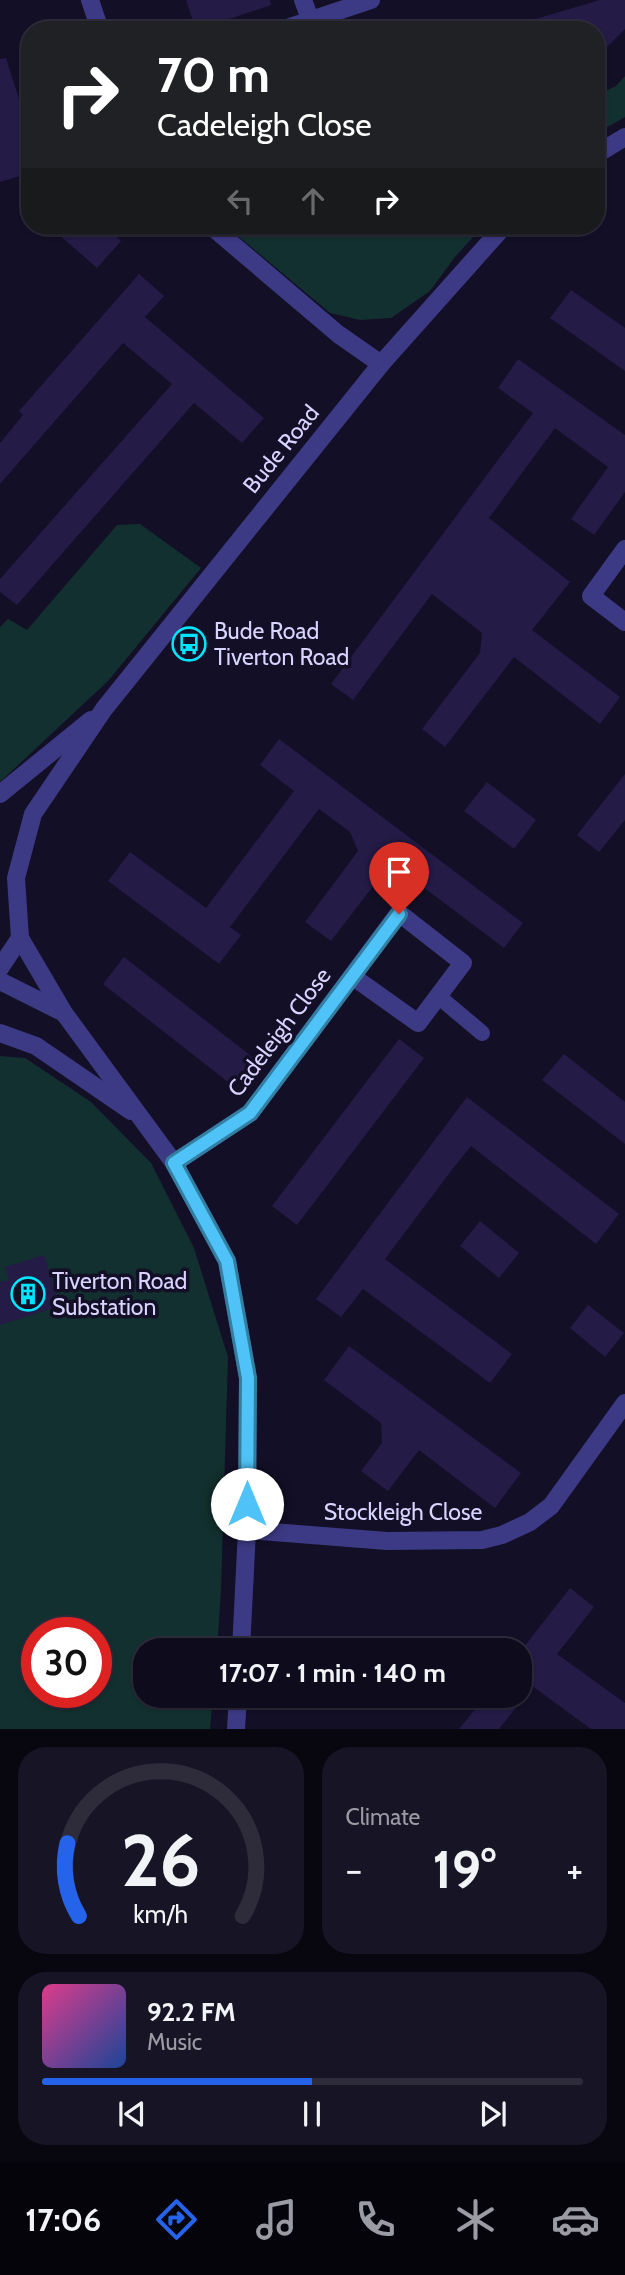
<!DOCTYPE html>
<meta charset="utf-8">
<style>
:root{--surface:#0e0b1c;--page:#171425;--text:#f1f3f6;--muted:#9b9ba3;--line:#2e2b3b;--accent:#2563eb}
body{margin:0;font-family:Cabin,sans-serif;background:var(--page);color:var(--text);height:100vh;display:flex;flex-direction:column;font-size:26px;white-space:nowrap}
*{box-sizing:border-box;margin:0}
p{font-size:23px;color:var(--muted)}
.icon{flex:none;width:38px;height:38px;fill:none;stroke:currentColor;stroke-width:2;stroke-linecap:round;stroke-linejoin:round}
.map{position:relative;height:1729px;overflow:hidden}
.side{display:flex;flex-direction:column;gap:18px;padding:18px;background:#08060f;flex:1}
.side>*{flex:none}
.guide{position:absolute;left:21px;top:21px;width:584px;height:214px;border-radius:28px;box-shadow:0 2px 5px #0004,0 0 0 2px var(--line);background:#202124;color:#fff;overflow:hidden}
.speed{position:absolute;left:21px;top:1617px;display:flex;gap:14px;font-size:35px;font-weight:700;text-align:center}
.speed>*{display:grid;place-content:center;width:91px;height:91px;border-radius:50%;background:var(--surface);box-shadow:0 2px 5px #0004,0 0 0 2px var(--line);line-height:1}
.speed .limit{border:10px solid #d22;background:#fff;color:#111}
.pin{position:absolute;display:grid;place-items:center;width:60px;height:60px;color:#fff;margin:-72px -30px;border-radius:50% 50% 50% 0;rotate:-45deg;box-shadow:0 0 7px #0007}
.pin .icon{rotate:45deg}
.me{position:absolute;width:77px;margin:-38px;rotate:0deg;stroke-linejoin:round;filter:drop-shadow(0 0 5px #0008)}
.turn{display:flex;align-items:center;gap:24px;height:147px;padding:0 21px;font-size:32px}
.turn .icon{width:91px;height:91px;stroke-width:2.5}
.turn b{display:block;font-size:49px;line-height:60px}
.lanes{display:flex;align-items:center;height:66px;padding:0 21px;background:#0003;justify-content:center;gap:35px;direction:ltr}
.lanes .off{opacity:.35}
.big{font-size:52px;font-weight:800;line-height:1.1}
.side .widget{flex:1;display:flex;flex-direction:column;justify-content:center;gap:10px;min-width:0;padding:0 24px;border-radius:28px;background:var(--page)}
.side .dial{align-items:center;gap:0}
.dial svg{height:182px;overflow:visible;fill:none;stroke:var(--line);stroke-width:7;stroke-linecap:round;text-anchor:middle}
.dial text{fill:var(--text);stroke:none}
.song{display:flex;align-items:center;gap:21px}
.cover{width:84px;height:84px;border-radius:10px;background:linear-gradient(135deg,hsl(330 70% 55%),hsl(220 70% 35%))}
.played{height:7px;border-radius:4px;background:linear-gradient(90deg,var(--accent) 50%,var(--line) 50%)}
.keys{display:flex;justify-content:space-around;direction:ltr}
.heat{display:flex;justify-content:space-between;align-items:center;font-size:38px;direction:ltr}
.side .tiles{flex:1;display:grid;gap:18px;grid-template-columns:1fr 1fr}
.widget:last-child{grid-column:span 2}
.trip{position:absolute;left:133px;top:1638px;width:399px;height:70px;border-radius:28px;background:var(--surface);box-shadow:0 2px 5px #0004,0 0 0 2px var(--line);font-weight:800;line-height:70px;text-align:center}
.tab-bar{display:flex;height:112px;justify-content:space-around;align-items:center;background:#06040b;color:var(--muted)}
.tab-bar .icon{width:49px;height:49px}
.tab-bar .selected{color:var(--accent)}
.tab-bar b{font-size:32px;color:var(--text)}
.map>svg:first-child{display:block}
.green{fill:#12302f;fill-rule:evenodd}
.building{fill:#241b47}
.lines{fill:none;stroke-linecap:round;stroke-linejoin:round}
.lane{stroke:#3d3a85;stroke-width:16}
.street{stroke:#3d3a85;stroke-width:18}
.route-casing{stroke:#337fa1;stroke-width:18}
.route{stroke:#4fc3f7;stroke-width:12}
.labels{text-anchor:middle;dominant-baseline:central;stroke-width:7;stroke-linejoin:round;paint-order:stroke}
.street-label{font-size:23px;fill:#d9d4ff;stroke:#130f26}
.poi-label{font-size:23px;fill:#d9d4ff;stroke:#130f26;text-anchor:start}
</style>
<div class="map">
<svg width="625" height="1729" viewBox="0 0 625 1729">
<rect width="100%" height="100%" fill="#130f26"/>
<g class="green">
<path d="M 625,76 L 625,117 L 597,133 L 597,95 L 616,86 Z"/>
<path d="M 226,226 L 483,226 L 455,257 L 430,291 L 391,318 L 360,320 L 330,313 Z"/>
<path d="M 140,524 L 201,568 L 108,681 L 0,782 L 0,627 L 8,619 L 27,630 L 117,525 Z"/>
<path d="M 0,1056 L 25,1058 L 91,1102 L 151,1163 L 194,1248 L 228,1357 L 221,1591 L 217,1650 L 145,1650 L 145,1696 L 213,1696 L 210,1729 L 0,1729 ZM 37,1633 L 96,1633 L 96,1692 L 37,1692 Z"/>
</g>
<g class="building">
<path d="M 186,0 L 270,0 L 271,5 L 196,30 Z"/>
<path d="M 600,0 L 625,0 L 625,29 L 604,50 L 597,43 L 597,30 L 523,30 L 522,23 Z"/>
<path d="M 6,58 L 30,134 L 30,173 L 0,182 L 0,59 Z"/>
<path d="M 49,226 L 105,226 L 121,241 L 97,268 Z"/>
<path d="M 139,274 L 164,296 L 145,317 L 264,418 L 242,443 L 194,403 L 17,605 L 0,592 L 0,579 L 172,384 L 123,343 L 0,484 L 0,443 L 23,415 L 19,411 Z"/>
<path d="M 571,290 L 625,328 L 625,371 L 550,318 Z"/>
<path d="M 518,359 L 625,435 L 625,492 L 594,535 L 571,519 L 608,467 L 555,428 L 489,518 L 570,582 L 532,630 L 620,697 L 600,724 L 514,657 L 445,747 L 422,729 L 480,653 L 482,633 L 432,594 L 353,700 L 331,684 L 533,413 L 498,388 Z"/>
<path d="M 279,739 L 523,923 L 504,948 L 391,863 L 331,941 L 305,922 L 358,851 L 350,832 L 319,809 L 230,927 L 241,935 L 219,964 L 108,881 L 130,852 L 206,908 L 294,791 L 260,765 Z"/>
<path d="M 625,774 L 625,820 L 599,852 L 577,835 Z"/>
<path d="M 487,782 L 536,820 L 514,849 L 464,811 Z"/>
<path d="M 124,957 L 255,1059 L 233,1086 L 103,984 Z"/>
<path d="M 399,1039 L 424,1058 L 297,1225 L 272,1206 Z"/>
<path d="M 564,1054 L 625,1102 L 625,1144 L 542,1080 Z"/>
<path d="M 467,1097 L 619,1214 L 596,1244 L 471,1146 L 451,1171 L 385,1259 L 512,1354 L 490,1383 L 363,1289 L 341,1317 L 316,1299 Z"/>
<path d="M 480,1221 L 519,1253 L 499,1278 L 460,1246 Z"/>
<path d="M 44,1255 L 60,1306 L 0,1325 L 0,1282 L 9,1280 L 5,1267 Z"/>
<path d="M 588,1305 L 624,1333 L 605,1357 L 570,1328 Z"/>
<path d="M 349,1346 L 521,1473 L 495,1508 L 419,1450 L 388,1491 L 361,1471 L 382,1443 L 381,1423 L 324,1380 Z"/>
<path d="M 570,1588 L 594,1607 L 557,1654 L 625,1703 L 625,1729 L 591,1729 L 520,1677 L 520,1652 Z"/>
<path d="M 486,1696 L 525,1696 L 499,1729 L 459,1729 Z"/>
</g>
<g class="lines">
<path class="lane" d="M 438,996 L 482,1033"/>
<g class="street">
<path d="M 90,0 L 100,30"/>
<path d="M 303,0 L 310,19"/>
<path d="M 281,30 L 371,0"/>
<path d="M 597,154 L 625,137"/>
<path d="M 211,226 L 338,334 L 381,364"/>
<path d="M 625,549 L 591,596 L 625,622"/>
<path d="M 0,794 L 91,720"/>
<path d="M 20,938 L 64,1013 L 174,1163 L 227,1261 L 248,1378 L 247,1530 L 241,1650"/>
<path d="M 0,968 L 20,938 L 16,878 L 33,814 L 104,709 L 381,364 L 504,226"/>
<path d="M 0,981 L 64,1013"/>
<path d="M 0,1033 L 36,1046 L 131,1111"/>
<path d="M 174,1163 L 250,1113 L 399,913 L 463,963 L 418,1023 L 352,976"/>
<path d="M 247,1530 L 387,1541 L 482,1540 L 502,1535 L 530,1522 L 551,1506 L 625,1403"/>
<path d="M 236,1729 L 238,1696"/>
</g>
</g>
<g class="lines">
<defs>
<path id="route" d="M 247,1504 L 248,1378 L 227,1261 L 174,1163 L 250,1113 L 399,914"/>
</defs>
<use href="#route" class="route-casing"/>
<use href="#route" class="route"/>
</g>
<defs>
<symbol id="bus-ring" viewBox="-11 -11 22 22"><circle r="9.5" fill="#130f26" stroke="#00e5ff" stroke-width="1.5"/><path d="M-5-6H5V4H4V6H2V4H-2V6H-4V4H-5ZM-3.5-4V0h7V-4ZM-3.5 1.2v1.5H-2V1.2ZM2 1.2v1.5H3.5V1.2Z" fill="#00e5ff"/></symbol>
<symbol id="building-ring" viewBox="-11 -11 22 22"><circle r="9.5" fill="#130f26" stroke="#00e5ff" stroke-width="1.5"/><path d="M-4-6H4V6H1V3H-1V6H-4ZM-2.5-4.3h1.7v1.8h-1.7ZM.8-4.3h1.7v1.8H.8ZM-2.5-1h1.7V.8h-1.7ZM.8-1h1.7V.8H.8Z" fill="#00e5ff"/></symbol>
</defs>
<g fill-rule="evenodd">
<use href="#bus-ring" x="170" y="625" width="38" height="38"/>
<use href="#building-ring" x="9" y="1275" width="38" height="38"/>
</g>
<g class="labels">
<g class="street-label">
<text transform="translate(281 449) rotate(-51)">Bude Road</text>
<text transform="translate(279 1032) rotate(-53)">Cadeleigh Close</text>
<text x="403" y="1512">Stockleigh Close</text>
</g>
<g class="poi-label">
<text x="214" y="631">Bude Road<tspan x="214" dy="26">Tiverton Road</tspan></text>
<text x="52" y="1281">Tiverton Road<tspan x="52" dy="26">Substation</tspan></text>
</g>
</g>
</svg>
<div class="speed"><div class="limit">30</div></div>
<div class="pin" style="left:399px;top:914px;background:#d93025"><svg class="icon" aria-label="arrive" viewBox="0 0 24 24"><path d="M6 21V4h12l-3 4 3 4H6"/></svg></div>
<svg class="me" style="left:247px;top:1504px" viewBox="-20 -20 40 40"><circle r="19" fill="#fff"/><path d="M0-13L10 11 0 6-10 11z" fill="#4fc3f7"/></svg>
<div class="trip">17:07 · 1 min · 140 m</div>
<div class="guide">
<div class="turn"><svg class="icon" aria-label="right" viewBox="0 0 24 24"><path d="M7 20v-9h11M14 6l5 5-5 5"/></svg><div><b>70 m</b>Cadeleigh Close</div></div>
<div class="lanes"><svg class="icon off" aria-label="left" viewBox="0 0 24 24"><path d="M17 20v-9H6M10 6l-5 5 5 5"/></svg><svg class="icon off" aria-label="ahead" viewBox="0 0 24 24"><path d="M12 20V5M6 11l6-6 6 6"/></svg><svg class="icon" aria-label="right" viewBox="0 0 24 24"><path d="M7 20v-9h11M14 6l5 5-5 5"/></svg></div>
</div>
</div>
<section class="side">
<div class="tiles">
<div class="widget dial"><svg viewBox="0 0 100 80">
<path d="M14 69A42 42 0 1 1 86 69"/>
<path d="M14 69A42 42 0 0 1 9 37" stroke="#2563eb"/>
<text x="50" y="56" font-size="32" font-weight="700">26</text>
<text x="50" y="72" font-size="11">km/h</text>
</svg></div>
<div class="widget"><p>Climate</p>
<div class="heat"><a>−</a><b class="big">19°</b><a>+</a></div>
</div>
<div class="widget">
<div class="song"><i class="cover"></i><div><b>92.2 FM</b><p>Music</p></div></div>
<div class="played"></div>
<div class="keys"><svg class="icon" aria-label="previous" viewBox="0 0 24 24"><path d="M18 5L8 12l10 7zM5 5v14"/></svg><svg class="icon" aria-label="pause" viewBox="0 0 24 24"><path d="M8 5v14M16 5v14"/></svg><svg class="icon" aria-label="next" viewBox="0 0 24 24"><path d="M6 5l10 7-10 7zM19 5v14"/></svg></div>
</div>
</div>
</section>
<nav class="tab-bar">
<b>17:06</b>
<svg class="icon selected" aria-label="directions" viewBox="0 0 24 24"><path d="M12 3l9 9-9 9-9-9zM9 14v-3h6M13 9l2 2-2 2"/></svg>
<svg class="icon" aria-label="music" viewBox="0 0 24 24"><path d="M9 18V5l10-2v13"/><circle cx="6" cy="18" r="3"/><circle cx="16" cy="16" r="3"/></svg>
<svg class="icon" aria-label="phone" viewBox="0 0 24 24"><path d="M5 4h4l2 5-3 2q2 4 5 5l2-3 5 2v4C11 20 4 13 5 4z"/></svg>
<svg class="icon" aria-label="climate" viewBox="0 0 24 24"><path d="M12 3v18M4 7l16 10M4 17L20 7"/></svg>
<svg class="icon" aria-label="car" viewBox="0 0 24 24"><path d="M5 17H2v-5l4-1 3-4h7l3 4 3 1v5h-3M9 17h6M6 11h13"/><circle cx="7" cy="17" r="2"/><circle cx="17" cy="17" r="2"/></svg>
</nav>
